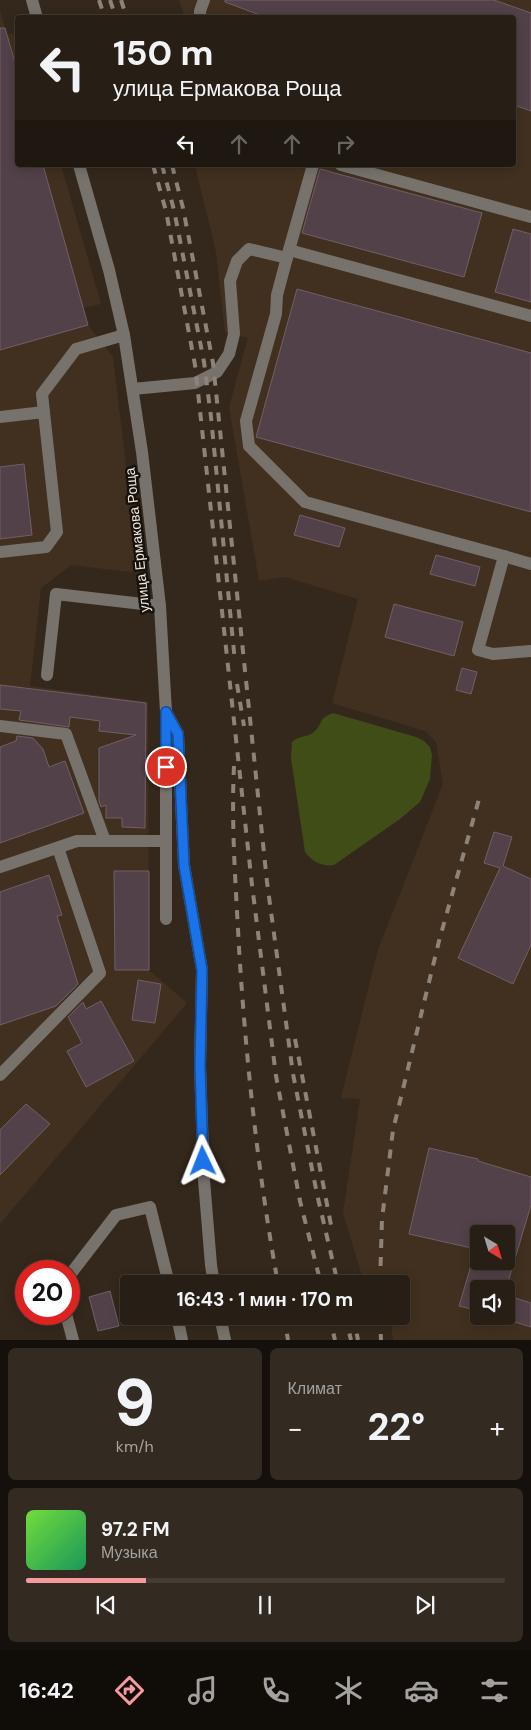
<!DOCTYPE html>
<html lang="ru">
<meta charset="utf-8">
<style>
:root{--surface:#271e15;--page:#332b22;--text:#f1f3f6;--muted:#a4a2a0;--line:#433c34;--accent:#f59b9d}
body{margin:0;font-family:"DM Sans",sans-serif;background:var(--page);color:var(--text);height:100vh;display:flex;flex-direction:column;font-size:19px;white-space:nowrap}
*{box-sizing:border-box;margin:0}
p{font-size:16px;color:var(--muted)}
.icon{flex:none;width:28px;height:28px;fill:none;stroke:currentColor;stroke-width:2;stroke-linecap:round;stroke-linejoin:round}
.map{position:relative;height:1340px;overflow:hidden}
.sheet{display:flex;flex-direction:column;gap:8px;padding:8px;background:#15100c;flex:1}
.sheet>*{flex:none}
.guide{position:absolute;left:15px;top:15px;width:501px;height:152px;border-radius:5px;box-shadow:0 2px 12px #0003,0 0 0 1px var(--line);background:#271e15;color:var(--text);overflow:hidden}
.needle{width:32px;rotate:142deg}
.tools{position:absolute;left:470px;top:1225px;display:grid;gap:10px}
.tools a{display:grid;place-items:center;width:45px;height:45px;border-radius:5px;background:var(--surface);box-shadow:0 2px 12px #0003,0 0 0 1px var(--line);font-size:25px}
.speed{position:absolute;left:15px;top:1260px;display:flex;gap:10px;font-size:25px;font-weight:700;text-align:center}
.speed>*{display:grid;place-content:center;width:65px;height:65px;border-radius:50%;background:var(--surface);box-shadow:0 2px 12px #0003,0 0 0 1px var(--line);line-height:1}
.speed .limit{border:8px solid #d22;background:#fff;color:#111}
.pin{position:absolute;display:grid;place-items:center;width:42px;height:42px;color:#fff;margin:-21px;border:2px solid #fff;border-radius:50%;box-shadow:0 1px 5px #0007}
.me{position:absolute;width:55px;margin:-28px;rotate:358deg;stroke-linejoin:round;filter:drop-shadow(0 0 4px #0008)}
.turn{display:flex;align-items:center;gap:18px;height:105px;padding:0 15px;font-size:22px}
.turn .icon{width:65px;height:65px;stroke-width:2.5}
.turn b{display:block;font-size:35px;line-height:42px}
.lanes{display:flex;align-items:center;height:48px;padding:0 15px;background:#0003;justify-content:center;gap:25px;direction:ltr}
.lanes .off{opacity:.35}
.big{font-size:38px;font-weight:700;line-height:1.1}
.sheet .card{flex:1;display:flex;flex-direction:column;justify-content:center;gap:8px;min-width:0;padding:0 18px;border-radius:8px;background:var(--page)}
.sheet .dial{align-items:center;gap:0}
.dial b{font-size:65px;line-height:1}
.song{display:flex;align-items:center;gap:15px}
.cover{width:60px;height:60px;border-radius:8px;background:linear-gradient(135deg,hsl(100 70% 55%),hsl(150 70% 35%))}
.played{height:5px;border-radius:2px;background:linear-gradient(90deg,var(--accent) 25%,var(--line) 25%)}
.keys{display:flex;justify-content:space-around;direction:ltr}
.heat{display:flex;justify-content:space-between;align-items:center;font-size:28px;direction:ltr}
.sheet .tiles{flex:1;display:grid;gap:8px;grid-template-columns:1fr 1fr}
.card:last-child{grid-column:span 2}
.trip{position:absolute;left:120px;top:1275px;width:290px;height:50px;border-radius:5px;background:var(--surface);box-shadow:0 2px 12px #0003,0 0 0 1px var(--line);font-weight:700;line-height:50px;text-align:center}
.menu{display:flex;height:80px;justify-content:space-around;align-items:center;background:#100c08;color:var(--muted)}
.menu .icon{width:35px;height:35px}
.menu .active{color:var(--accent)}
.menu b{font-size:22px;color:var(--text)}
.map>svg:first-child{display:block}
.built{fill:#41301f;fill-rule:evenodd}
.green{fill:#404d17}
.building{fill:#524148;stroke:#725f67;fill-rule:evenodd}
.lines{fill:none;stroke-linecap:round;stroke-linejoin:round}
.minor{stroke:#77736c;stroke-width:12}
.rail{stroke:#8d8379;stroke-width:4;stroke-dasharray:9 9;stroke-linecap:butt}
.route-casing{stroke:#114b97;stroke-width:12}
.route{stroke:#1a73e8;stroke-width:9}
.labels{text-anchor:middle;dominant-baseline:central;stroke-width:5;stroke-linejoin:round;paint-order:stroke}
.street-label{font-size:14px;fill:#f2e9e2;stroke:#18120d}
</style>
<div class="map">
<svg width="531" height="1340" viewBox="0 0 531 1340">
<rect width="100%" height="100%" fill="#34281c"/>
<g class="built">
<path d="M 179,0 L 531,0 L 531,1340 L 393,1340 L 391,1326 L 361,1326 L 361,1316 L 401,1316 L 401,1284 L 363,1284 L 363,1279 L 343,1213 L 360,1099 L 341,1098 L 378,950 L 443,784 L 436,742 L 425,731 L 332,703 L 358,599 L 285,577 L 259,581 L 229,407 L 248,338 L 225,332 L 216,252 L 195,165 L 514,165 L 514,18 L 185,17 ZM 479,1234 L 506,1234 L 506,1261 L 479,1261 ZM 479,1289 L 506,1289 L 506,1316 L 479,1316 Z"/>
<path d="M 0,11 L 7,35 L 17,32 L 18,165 L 61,165 L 101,304 L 83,308 L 88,325 L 113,357 L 139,573 L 71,565 L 41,588 L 30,686 L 148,702 L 149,970 L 187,1003 L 0,1224 Z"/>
</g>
<path class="green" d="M 333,713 L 416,737 L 424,741 L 430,747 L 432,755 L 430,779 L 420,802 L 400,819 L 334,865 C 322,867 312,861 305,852 L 291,758 L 292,742 C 301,734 307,738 314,732 C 323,724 318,718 333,713 Z"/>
<g class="building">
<path d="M 225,0 L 494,0 L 531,13 L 531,111 L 514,105 L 514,18 L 268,18 L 225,2 Z"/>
<path d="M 0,28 L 5,28 L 18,73 L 18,165 L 43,165 L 88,325 L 0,350 Z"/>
<path d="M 320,169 L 482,213 L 464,277 L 302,233 Z"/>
<path d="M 513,229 L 531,234 L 531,302 L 495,292 Z"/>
<path d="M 297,289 L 531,353 L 531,512 L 256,437 Z"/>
<path d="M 24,464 L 32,535 L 0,539 L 0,467 Z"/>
<path d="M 300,515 L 345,528 L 339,547 L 294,535 Z"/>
<path d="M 436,555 L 480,567 L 475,586 L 430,574 Z"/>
<path d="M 394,604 L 463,622 L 454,656 L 385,637 Z"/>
<path d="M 462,668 L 477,672 L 471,694 L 456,690 Z"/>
<path d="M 0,685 L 146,703 L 145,828 L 122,827 L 122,818 L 106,818 L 106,805 L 101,807 L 99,801 L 99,748 L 136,735 L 99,731 L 100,721 L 70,717 L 69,727 L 19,720 L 21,711 L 0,709 Z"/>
<path d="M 17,736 L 33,738 L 43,749 L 49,767 L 65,761 L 84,813 L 0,843 L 0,747 L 16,741 Z"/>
<path d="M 494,832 L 512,837 L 503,866 L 531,879 L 531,945 L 513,984 L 458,958 L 500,868 L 484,863 Z"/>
<path d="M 114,871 L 149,871 L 149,970 L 115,970 Z"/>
<path d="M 49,875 L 62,915 L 57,916 L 78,984 L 56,1006 L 0,1025 L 0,892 Z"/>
<path d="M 138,980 L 161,984 L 155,1023 L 132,1020 Z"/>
<path d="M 101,1001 L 134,1061 L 86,1087 L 67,1051 L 82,1043 L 68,1017 L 83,1002 L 86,1009 Z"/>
<path d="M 26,1104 L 50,1124 L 0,1175 L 0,1130 Z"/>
<path d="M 429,1148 L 478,1159 L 478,1161 L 531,1177 L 531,1205 L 506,1289 L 479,1289 L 479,1311 L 459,1306 L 476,1249 L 409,1234 ZM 479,1234 L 506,1234 L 506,1261 L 479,1261 Z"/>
<path d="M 110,1291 L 119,1326 L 98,1331 L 89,1297 Z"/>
<path d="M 506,1295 L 531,1303 L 531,1327 L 495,1316 L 506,1316 Z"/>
</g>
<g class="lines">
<g class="minor">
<path d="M 32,0 L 37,18"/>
<path d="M 200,18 L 200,11 L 204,0"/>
<path d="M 79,165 L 109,270 L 124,335 L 142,452 L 160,606 L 166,712 L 166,919"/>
<path d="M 313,165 L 289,250 L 531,316"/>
<path d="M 341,165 L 531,217"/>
<path d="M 289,250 L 277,295 L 276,314 L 246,421 L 249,446 L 305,502 L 504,556"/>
<path d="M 133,389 L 195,383 L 217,372 L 229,354 L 234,334 L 230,281 L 237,261 L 249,249 L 287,258"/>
<path d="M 0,417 L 44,412"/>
<path d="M 0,552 L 46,547 L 57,532 L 42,394 L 76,349 L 124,335"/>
<path d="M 531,564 L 504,556 L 478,650 L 493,654 L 531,651"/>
<path d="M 47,675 L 56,594 L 160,606"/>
<path d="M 167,714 L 178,734 L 184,865 L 202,970 L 200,1066 L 204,1180 L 211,1265 L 214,1284"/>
<path d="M 0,726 L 66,734 L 105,841 L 166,841"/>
<path d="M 0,867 L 77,841 L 105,841"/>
<path d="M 0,1075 L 100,973 L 58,848"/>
<path d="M 69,1276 L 116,1215 L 150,1207 L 169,1284"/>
<path d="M 66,1314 L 73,1340"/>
<path d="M 177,1316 L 182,1340"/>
<path d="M 220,1316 L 225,1340"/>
</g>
<g class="rail">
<path d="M 99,0 L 105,18"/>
<path d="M 110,0 L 116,18"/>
<path d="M 121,0 L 127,18"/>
<path d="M 153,165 L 166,211 L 195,365 L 252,885 L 276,1076 L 300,1201 L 321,1284"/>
<path d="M 162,165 L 174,210 L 204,362 L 211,417 L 235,662"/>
<path d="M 172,165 L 183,208 L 213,363 L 267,882 L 293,1074 L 317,1194 L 338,1284"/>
<path d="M 237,684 L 244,726"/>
<path d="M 234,766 C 231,827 236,888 239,948 C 246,1061 258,1173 278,1284"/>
<path d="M 295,1039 L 331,1225"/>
<path d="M 380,1284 L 382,1219 L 393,1130 L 439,941 L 481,792"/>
<path d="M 284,1316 L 288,1340"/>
<path d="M 329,1316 L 335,1340"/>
<path d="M 345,1316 L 351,1340"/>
<path d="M 353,1316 L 358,1340"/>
<path d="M 380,1316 L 381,1340"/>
</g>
</g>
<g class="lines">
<defs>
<path id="route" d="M 166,767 L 166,712 L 178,734 L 184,865 L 202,970 L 200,1066 L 203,1161"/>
</defs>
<use href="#route" class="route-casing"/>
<use href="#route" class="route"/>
</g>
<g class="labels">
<g class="street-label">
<text transform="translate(137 540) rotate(-96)">улица Ермакова Роща</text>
</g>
</g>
</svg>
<div class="tools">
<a><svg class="needle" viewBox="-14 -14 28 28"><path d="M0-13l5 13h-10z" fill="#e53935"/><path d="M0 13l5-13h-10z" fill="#a4a2a0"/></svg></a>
<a><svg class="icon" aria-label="sound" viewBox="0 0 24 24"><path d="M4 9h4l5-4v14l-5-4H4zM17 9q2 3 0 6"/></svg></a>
</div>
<div class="speed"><div class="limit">20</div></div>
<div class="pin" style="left:166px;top:767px;background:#d93025"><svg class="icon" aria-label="arrive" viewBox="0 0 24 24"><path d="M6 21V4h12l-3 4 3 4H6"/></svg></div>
<svg class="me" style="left:203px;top:1161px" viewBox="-20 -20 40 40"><path d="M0-17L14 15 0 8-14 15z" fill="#1a73e8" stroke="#fff" stroke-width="4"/></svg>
<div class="trip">16:43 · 1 мин · 170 m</div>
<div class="guide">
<div class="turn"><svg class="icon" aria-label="left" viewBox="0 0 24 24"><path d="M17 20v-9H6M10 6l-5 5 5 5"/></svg><div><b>150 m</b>улица Ермакова Роща</div></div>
<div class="lanes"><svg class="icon" aria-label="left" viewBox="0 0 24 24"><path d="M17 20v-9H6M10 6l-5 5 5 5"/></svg><svg class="icon off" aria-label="ahead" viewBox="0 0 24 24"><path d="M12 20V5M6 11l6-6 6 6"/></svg><svg class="icon off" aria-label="ahead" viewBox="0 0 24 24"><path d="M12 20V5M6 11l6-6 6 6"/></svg><svg class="icon off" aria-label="right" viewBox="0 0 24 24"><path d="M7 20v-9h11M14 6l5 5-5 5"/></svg></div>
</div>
</div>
<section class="sheet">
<div class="tiles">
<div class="card dial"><b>9</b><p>km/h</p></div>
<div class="card"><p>Климат</p>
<div class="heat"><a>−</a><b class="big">22°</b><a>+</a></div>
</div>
<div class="card">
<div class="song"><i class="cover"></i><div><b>97.2 FM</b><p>Музыка</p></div></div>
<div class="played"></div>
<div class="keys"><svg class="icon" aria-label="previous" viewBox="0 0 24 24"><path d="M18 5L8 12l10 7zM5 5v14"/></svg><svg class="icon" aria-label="pause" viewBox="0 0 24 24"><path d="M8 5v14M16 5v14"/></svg><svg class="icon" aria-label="next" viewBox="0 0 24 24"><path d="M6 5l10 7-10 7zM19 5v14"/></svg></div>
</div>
</div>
</section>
<nav class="menu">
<b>16:42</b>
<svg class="icon active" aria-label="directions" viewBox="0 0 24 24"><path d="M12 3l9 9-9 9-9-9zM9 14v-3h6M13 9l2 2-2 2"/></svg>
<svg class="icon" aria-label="music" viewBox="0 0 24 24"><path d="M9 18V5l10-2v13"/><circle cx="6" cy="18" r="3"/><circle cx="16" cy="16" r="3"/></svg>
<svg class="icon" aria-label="phone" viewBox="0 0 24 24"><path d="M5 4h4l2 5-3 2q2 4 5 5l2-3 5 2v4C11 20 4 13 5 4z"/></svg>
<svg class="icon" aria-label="climate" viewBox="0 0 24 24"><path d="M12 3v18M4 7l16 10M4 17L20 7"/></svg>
<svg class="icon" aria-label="car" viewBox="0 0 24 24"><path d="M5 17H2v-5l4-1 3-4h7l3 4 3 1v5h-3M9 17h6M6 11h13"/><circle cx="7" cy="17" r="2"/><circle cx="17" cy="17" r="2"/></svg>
<svg class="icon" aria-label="filters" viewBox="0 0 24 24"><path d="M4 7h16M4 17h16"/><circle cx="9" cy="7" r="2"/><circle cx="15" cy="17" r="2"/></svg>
</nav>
